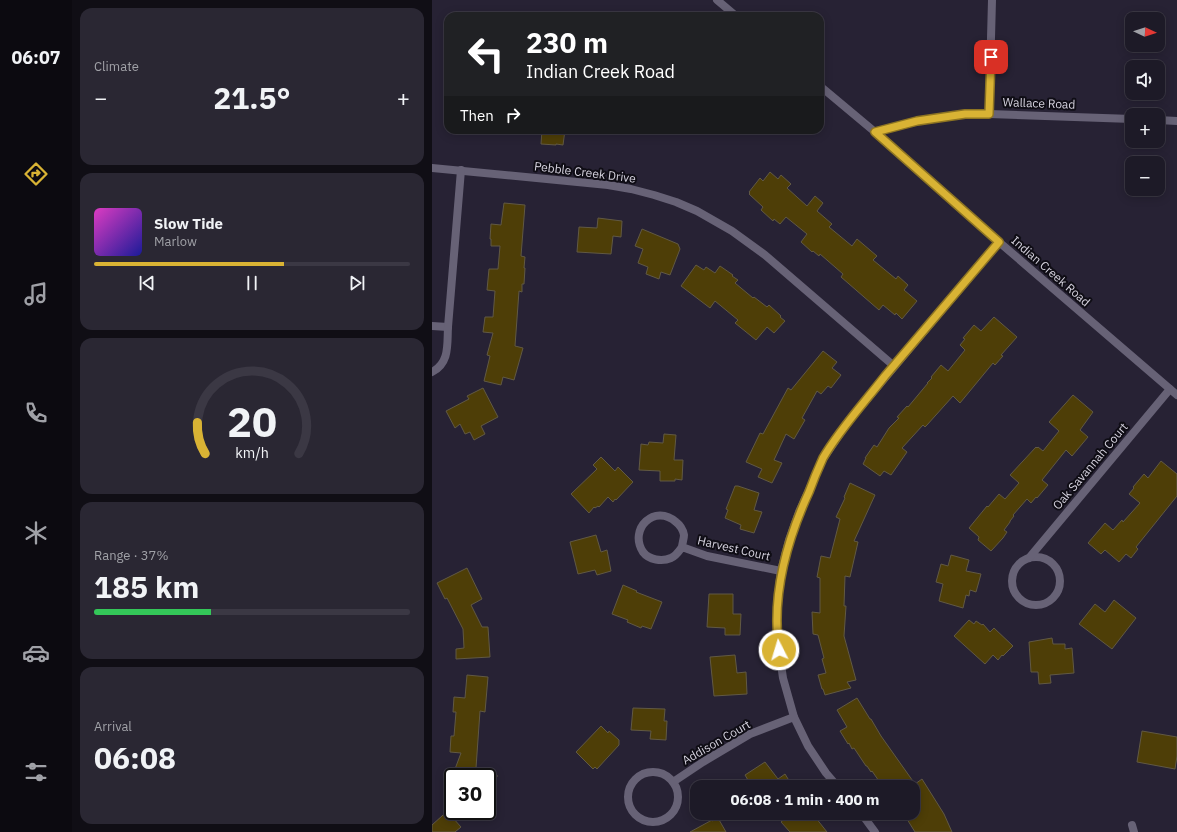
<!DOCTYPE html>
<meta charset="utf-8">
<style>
:root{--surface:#1d1a27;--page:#2a2733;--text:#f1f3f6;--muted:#a0a1a7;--line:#3b3844;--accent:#d9b334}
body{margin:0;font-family:"IBM Plex Sans",sans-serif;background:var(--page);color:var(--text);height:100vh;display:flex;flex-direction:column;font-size:15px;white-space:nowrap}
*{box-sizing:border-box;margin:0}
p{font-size:13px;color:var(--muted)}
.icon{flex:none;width:22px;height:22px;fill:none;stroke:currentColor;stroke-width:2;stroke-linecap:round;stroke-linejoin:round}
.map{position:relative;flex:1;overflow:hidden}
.sheet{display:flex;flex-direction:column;gap:8px;padding:8px;background:#100e15;width:360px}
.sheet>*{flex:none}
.banner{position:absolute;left:12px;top:12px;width:380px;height:122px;border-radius:12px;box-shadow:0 2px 10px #0003,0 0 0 1px var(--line);background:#202124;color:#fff;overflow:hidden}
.needle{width:26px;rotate:94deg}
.tools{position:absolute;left:693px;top:12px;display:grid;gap:8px}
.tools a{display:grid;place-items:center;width:40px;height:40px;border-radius:8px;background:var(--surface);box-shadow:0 2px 10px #0003,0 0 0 1px var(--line);font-size:20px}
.speed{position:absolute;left:12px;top:768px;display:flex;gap:8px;font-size:20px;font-weight:700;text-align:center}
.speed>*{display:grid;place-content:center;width:52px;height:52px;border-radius:50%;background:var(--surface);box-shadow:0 2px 10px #0003,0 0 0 1px var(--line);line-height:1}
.speed .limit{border:2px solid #111;border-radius:6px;background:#fff;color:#111}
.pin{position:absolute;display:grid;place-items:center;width:34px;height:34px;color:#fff;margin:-17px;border-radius:8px;box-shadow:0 2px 6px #0006}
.me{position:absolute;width:44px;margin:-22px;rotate:355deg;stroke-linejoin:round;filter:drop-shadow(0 0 3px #0008)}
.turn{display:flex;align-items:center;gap:14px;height:84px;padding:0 16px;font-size:18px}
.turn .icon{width:52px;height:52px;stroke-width:2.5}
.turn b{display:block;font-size:28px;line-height:34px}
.then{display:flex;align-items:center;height:38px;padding:0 16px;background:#0003;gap:8px;font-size:15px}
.big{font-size:30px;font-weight:700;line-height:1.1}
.sheet .card{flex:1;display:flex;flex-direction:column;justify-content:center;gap:6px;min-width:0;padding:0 14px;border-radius:12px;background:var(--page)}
.sheet .dial{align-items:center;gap:0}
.dial svg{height:104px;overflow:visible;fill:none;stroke:var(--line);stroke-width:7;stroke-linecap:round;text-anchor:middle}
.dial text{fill:var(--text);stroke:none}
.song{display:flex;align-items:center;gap:12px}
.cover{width:48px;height:48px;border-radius:6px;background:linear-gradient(135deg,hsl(310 70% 55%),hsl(240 70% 35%))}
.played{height:4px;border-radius:2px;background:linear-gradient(90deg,var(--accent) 60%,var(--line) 60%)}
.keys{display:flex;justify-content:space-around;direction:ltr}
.heat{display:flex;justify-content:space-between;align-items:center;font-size:22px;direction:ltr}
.charge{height:6px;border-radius:3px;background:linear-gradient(90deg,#34c759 37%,var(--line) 0)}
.trip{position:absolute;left:258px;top:780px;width:230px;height:40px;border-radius:12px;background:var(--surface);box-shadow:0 2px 10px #0003,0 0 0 1px var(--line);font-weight:700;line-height:40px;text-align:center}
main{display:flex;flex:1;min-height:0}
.tab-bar{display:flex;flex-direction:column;width:72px;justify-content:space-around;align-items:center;background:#0c0a10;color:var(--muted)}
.tab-bar .icon{width:28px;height:28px}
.tab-bar .current{color:var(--accent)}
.tab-bar b{font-size:18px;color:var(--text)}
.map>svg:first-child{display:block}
.building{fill:#4e3e07;stroke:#615944}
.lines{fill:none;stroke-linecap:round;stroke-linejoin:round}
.minor{stroke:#676276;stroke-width:8}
.tertiary{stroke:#676276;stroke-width:8}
.route-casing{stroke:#8d7422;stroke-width:10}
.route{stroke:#d9b334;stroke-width:7}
.labels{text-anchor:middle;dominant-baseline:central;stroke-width:4;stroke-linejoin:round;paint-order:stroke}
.street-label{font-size:12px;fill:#d6d3df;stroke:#0f0d15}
</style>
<main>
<nav class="tab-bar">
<b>06:07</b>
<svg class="icon current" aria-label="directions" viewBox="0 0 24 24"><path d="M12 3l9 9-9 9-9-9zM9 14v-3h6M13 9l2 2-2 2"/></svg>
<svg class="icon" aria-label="music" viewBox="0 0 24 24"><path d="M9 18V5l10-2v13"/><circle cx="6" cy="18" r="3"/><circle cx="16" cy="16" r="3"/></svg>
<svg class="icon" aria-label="phone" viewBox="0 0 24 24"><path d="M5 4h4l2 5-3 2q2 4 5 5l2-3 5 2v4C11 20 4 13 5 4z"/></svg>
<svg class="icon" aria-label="climate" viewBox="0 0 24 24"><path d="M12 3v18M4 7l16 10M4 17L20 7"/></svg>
<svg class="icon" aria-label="car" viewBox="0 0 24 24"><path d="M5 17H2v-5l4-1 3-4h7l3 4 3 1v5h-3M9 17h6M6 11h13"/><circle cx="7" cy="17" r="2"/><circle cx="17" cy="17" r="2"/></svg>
<svg class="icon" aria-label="filters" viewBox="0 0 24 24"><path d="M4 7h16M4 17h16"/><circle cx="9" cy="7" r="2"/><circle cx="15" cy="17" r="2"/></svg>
</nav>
<section class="sheet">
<div class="card"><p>Climate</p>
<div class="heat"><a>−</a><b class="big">21.5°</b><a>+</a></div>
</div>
<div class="card">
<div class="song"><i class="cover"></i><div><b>Slow Tide</b><p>Marlow</p></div></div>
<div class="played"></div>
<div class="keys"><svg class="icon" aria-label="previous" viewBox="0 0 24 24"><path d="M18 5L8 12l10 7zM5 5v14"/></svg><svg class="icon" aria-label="pause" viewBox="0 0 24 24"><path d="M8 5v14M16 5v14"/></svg><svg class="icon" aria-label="next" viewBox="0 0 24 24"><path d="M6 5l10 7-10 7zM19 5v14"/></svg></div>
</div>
<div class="card dial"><svg viewBox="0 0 100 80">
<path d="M14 69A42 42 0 1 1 86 69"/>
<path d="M14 69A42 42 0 0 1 8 45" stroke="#d9b334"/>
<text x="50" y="56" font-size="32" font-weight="700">20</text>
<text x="50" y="72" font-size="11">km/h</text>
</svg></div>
<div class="card"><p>Range · 37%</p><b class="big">185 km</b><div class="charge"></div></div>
<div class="card"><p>Arrival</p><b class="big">06:08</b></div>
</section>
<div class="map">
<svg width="745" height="832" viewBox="0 0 745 832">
<rect width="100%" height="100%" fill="#272234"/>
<g class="building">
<path d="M 110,130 L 133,130 L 131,145 L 124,144 L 124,145 L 109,144 Z"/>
<path d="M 338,172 L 346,179 L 349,175 L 359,184 L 355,188 L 375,206 L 383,196 L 391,203 L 385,211 L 400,224 L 397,227 L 420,246 L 425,239 L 445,256 L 441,260 L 464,279 L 466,276 L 476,285 L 472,290 L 485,301 L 470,319 L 464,313 L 463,315 L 451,305 L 447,310 L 409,277 L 411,274 L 388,254 L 387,256 L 381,251 L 380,252 L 369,242 L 375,234 L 354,217 L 348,224 L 342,219 L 341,221 L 329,210 L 331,207 L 317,194 L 318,193 L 317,192 L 328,178 L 331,181 Z"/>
<path d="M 72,203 L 93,205 L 89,256 L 93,257 L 92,268 L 93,268 L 92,284 L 90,284 L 90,292 L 87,291 L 83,346 L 91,348 L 82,380 L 71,377 L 69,385 L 52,381 L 58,356 L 55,355 L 61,333 L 51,332 L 53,317 L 61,317 L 63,291 L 55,290 L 57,269 L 66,269 L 68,246 L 59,246 L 59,239 L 58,239 L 59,224 L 69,225 Z"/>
<path d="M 166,218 L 190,221 L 189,237 L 181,236 L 179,254 L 145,252 L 147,227 L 165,228 Z"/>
<path d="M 210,229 L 246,244 L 248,249 L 238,275 L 229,272 L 227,279 L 214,274 L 216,267 L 206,263 L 211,249 L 203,246 Z"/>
<path d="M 264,265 L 272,270 L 274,267 L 283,273 L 288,266 L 301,275 L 300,276 L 306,280 L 303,283 L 321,298 L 322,297 L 335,307 L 337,305 L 349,316 L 348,317 L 353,321 L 342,333 L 335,327 L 324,340 L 303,323 L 306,320 L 283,301 L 278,308 L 249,286 Z"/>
<path d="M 562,317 L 585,337 L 569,355 L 571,356 L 563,365 L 561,363 L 528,403 L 521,396 L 495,425 L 493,427 L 491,425 L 470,448 L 475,452 L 459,475 L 452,471 L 448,476 L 431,464 L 434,458 L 433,458 L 442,445 L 445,447 L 457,428 L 467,418 L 465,417 L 475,406 L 476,407 L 496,383 L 495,383 L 500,378 L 499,377 L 509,365 L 516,371 L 533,350 L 528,345 L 533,339 L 531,338 L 542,325 L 549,331 Z"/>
<path d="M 391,351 L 405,362 L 400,368 L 409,375 L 399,388 L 396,386 L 389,394 L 385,391 L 370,418 L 373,420 L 362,439 L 354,434 L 342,460 L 350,463 L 340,483 L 326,477 L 330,469 L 314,462 L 328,433 L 331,434 L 356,388 L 359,390 Z"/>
<path d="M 51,388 L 66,417 L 49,426 L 53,434 L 42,440 L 38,432 L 33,434 L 28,424 L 23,428 L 14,411 L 37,399 L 35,396 Z"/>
<path d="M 641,395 L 661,412 L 648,430 L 656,437 L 640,456 L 634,450 L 610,480 L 616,485 L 605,498 L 604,497 L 599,503 L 595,499 L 581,515 L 582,516 L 578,521 L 578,522 L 572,530 L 575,532 L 571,538 L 559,551 L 546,540 L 547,537 L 537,528 L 555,506 L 556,507 L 567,494 L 573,499 L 587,483 L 578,475 L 604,447 L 605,448 L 606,447 L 611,451 L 627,431 L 617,422 Z"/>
<path d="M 232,434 L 244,435 L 242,460 L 251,460 L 250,480 L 243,479 L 243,481 L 228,481 L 228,471 L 207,470 L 209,444 L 216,445 L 217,442 L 231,443 Z"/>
<path d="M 169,457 L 183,471 L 186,467 L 201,482 L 184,500 L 183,499 L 181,502 L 176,497 L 167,507 L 166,506 L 163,508 L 162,507 L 157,513 L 139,494 L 165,469 L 161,465 Z"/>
<path d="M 729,461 L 745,474 L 745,496 L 704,547 L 706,549 L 699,558 L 694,554 L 687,562 L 673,550 L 669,554 L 656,543 L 673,523 L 681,530 L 690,520 L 691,522 L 708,503 L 697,494 L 702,488 L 701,487 L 712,474 L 716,478 Z"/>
<path d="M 418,483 L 443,495 L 422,541 L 426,542 L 418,577 L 413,576 L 412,606 L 414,606 L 412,636 L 424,680 L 415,682 L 419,688 L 393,695 L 391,689 L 390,689 L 386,675 L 394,673 L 390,659 L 392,658 L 386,635 L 381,634 L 380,612 L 388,613 L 388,578 L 385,577 L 389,556 L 398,558 L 408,519 L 404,517 L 413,498 L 412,497 Z"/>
<path d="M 303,486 L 306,486 L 327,493 L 322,510 L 330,512 L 322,533 L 308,529 L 309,525 L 293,518 L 296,510 L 294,509 Z"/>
<path d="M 164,535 L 169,552 L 175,550 L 179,571 L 165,575 L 163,570 L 146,574 L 138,542 Z"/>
<path d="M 519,555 L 537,560 L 534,571 L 549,574 L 544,592 L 538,590 L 537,596 L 534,595 L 531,608 L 507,601 L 511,584 L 504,582 L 509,564 L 516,566 Z"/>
<path d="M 35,568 L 50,599 L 39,605 L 50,627 L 56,627 L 58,657 L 24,659 L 24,649 L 32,648 L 31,629 L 15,598 L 13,599 L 5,583 Z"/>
<path d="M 191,585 L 205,591 L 204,592 L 230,602 L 219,629 L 210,626 L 209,628 L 195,622 L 196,620 L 180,614 Z"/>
<path d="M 277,594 L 301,594 L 301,614 L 309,614 L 308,635 L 293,635 L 293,628 L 275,627 Z"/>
<path d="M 682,600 L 704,618 L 680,649 L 647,624 L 663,604 L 673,612 Z"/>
<path d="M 537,620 L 542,624 L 544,621 L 550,625 L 551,624 L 558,632 L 562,628 L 581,646 L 571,656 L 570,655 L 566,660 L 561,655 L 553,664 L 522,636 Z"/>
<path d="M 620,638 L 621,644 L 633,644 L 633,649 L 640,648 L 642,673 L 618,675 L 619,683 L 607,684 L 606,672 L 599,672 L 597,642 Z"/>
<path d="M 303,655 L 305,673 L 314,672 L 315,694 L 282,696 L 278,657 Z"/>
<path d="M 35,675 L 56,677 L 53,712 L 48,711 L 44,768 L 65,775 L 65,777 L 20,777 L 29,753 L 18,752 L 19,736 L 22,736 L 24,712 L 21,712 L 22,697 L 33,698 Z"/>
<path d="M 425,698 L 438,719 L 439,719 L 449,736 L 483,784 L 490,779 L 512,814 L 520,832 L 483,832 L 473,816 L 478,813 L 481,813 L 481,787 L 451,787 L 440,771 L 439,772 L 435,766 L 434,766 L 422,748 L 420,749 L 417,743 L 416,744 L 408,731 L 415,727 L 405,710 Z"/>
<path d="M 201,708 L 233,709 L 232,721 L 235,721 L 234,740 L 218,739 L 219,731 L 199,730 Z"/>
<path d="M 169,726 L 176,733 L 177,731 L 187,740 L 187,745 L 165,769 L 163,767 L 161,769 L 144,752 Z"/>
<path d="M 710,731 L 745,737 L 745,756 L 743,769 L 705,762 Z"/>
<path d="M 333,762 L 346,779 L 353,774 L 361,787 L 320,787 L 313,775 Z"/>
<path d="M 21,806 L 21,818 L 29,827 L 23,832 L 0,832 L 0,825 Z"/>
<path d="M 360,813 L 380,813 L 395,832 L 358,832 L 349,822 Z"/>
<path d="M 286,818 L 294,832 L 258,832 L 280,820 L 280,821 Z"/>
</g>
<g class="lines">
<g class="minor">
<path d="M 557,114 L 560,0"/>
<path d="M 0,168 L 176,185 L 199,189 L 222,195 L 244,202 L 265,211 L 300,231 L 333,255 L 462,366"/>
<path d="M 0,326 L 16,327"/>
<path d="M 0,372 C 18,363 15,344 16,327 L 29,170"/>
<path d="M 250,547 C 247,551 244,556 239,558 C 230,562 217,560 211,552 C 196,529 223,503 244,522 C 248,525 251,530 252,535 C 252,539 250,544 250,547 L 275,556 L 349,571"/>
<circle cx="604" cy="581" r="24"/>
<path d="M 597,558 L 738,389"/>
<circle cx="221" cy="797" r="25"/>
<path d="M 241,782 L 271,762 L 318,734 L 362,717"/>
<path d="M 406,787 L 394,773 L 376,746 L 362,717 L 351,678 L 345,637 L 345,604 L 349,571 L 357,540 L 367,512 L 391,459 L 416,422 L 567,242"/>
<path d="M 429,813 L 443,832"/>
<path d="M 700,825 L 702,832"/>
</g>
<g class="tertiary">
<path d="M 285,0 L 304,16"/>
<path d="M 388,86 L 443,132 L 567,242 L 745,395"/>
<path d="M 726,120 L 745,121"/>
<path d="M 443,132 L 485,121 L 533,114 L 557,114 L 700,119"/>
</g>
</g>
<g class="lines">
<defs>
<path id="route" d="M 347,650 C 339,595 354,542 377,492 C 381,481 386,469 391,458 C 408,429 432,403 453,376 C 491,331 529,287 567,242 L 443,132 L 485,121 L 533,114 L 557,114 L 559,57"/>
</defs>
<use href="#route" class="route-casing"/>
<use href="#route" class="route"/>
</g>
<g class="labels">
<g class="street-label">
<text transform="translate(607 103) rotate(2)">Wallace Road</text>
<text transform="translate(153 172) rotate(7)">Pebble Creek Drive</text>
<text transform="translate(619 271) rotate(41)">Indian Creek Road</text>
<text transform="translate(658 466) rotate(-50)">Oak Savannah Court</text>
<text transform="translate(302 548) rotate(13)">Harvest Court</text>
<text transform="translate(284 742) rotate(-30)">Addison Court</text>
</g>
</g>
</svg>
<div class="tools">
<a><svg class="needle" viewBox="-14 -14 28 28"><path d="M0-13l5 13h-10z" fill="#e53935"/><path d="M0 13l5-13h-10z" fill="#a0a1a7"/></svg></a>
<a><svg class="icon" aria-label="sound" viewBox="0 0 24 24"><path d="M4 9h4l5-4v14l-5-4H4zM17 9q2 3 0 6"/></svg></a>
<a>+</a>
<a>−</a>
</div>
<div class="speed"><div class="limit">30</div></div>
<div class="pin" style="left:559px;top:57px;background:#d93025"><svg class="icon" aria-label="arrive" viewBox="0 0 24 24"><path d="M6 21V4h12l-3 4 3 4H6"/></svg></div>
<svg class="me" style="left:347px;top:650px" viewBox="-20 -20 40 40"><circle r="17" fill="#d9b334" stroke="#fff" stroke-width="3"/><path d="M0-11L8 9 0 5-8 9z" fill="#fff"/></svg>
<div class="trip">06:08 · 1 min · 400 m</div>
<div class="banner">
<div class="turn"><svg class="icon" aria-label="left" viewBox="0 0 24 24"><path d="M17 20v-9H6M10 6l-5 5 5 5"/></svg><div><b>230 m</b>Indian Creek Road</div></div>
<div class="then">Then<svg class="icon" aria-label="right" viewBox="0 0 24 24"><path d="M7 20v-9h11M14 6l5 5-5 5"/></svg></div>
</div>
</div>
</main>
